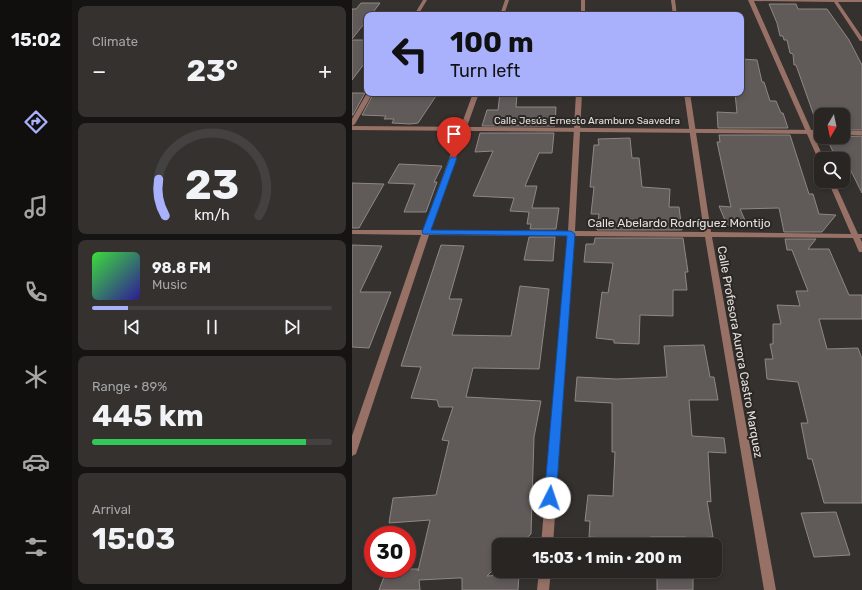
<!DOCTYPE html>
<meta charset="utf-8">
<style>
:root{--surface:#282522;--page:#34312f;--text:#f1f3f6;--muted:#a5a5a5;--line:#444240;--accent:#a9b0fc}
body{margin:0;font-family:Rubik,sans-serif;background:var(--page);color:var(--text);height:100vh;display:flex;flex-direction:column;font-size:15px;white-space:nowrap}
*{box-sizing:border-box;margin:0}
p{font-size:13px;color:var(--muted)}
.icon{flex:none;width:22px;height:22px;fill:none;stroke:currentColor;stroke-width:2;stroke-linecap:round;stroke-linejoin:round}
.map{position:relative;flex:1;overflow:hidden}
.drawer{display:flex;flex-direction:column;gap:6px;padding:6px;background:#161413;width:280px}
.drawer>*{flex:none}
.banner{position:absolute;left:12px;top:12px;width:380px;height:84px;border-radius:8px;box-shadow:0 2px 6px #0003,0 0 0 1px var(--line);background:#a9b0fc;color:#111;overflow:hidden}
.needle{width:26px;rotate:189deg}
.fabs{position:absolute;left:462px;top:108px;display:grid;gap:8px}
.fabs a{display:grid;place-items:center;width:36px;height:36px;border-radius:8px;background:var(--surface);box-shadow:0 2px 6px #0003,0 0 0 1px var(--line);font-size:20px}
.speed{position:absolute;left:12px;top:526px;display:flex;gap:8px;font-size:20px;font-weight:700;text-align:center}
.speed>*{display:grid;place-content:center;width:52px;height:52px;border-radius:50%;background:var(--surface);box-shadow:0 2px 6px #0003,0 0 0 1px var(--line);line-height:1}
.speed .limit{border:6px solid #d22;background:#fff;color:#111}
.pin{position:absolute;display:grid;place-items:center;width:34px;height:34px;color:#fff;margin:-41px -17px;border-radius:50% 50% 50% 0;rotate:-45deg;box-shadow:0 0 4px #0007}
.pin .icon{rotate:45deg}
.me{position:absolute;width:44px;margin:-22px;rotate:4deg;stroke-linejoin:round;filter:drop-shadow(0 0 3px #0008)}
.turn{display:flex;align-items:center;gap:14px;height:84px;padding:0 20px;font-size:18px}
.turn .icon{width:52px;height:52px;stroke-width:2.5}
.turn b{display:block;font-size:28px;line-height:34px}
.big{font-size:30px;font-weight:700;line-height:1.1}
.drawer .card{flex:1;display:flex;flex-direction:column;justify-content:center;gap:6px;min-width:0;padding:0 14px;border-radius:8px;background:var(--page)}
.drawer .dial{align-items:center;gap:0}
.dial svg{height:104px;overflow:visible;fill:none;stroke:var(--line);stroke-width:7;stroke-linecap:round;text-anchor:middle}
.dial text{fill:var(--text);stroke:none}
.song{display:flex;align-items:center;gap:12px}
.cover{width:48px;height:48px;border-radius:6px;background:linear-gradient(135deg,hsl(120 70% 55%),hsl(250 70% 35%))}
.played{height:4px;border-radius:2px;background:linear-gradient(90deg,var(--accent) 15%,var(--line) 15%)}
.keys{display:flex;justify-content:space-around;direction:ltr}
.heat{display:flex;justify-content:space-between;align-items:center;font-size:22px;direction:ltr}
.charge{height:6px;border-radius:3px;background:linear-gradient(90deg,#34c759 89%,var(--line) 0)}
.trip{position:absolute;left:140px;top:538px;width:230px;height:40px;border-radius:8px;background:var(--surface);box-shadow:0 2px 6px #0003,0 0 0 1px var(--line);font-weight:700;line-height:40px;text-align:center}
main{display:flex;flex:1;min-height:0}
.tab-bar{display:flex;flex-direction:column;width:72px;justify-content:space-around;align-items:center;background:#100f0e;color:var(--muted)}
.tab-bar .icon{width:28px;height:28px}
.tab-bar .selected{color:var(--accent)}
.tab-bar b{font-size:18px;color:var(--text)}
.map>svg:first-child{display:block}
.building{fill:#605a59;stroke:#8e8786}
.lines{fill:none;stroke-linecap:round;stroke-linejoin:round}
.minor{fill:#987166;fill-rule:evenodd}
.tertiary{fill:#987166;fill-rule:evenodd}
.route{fill:#1a73e8;stroke:#114b97}
.labels{text-anchor:middle;dominant-baseline:central;stroke-width:4;stroke-linejoin:round;paint-order:stroke}
.far-street-label{font-size:10px;fill:#e4e1df;stroke:#2b2724}
.street-label{font-size:12px;fill:#e4e1df;stroke:#2b2724}
</style>
<main>
<nav class="tab-bar">
<b>15:02</b>
<svg class="icon selected" aria-label="directions" viewBox="0 0 24 24"><path d="M12 3l9 9-9 9-9-9zM9 14v-3h6M13 9l2 2-2 2"/></svg>
<svg class="icon" aria-label="music" viewBox="0 0 24 24"><path d="M9 18V5l10-2v13"/><circle cx="6" cy="18" r="3"/><circle cx="16" cy="16" r="3"/></svg>
<svg class="icon" aria-label="phone" viewBox="0 0 24 24"><path d="M5 4h4l2 5-3 2q2 4 5 5l2-3 5 2v4C11 20 4 13 5 4z"/></svg>
<svg class="icon" aria-label="climate" viewBox="0 0 24 24"><path d="M12 3v18M4 7l16 10M4 17L20 7"/></svg>
<svg class="icon" aria-label="car" viewBox="0 0 24 24"><path d="M5 17H2v-5l4-1 3-4h7l3 4 3 1v5h-3M9 17h6M6 11h13"/><circle cx="7" cy="17" r="2"/><circle cx="17" cy="17" r="2"/></svg>
<svg class="icon" aria-label="filters" viewBox="0 0 24 24"><path d="M4 7h16M4 17h16"/><circle cx="9" cy="7" r="2"/><circle cx="15" cy="17" r="2"/></svg>
</nav>
<section class="drawer">
<div class="card"><p>Climate</p>
<div class="heat"><a>−</a><b class="big">23°</b><a>+</a></div>
</div>
<div class="card dial"><svg viewBox="0 0 100 80">
<path d="M14 69A42 42 0 1 1 86 69"/>
<path d="M14 69A42 42 0 0 1 9 41" stroke="#a9b0fc"/>
<text x="50" y="56" font-size="32" font-weight="700">23</text>
<text x="50" y="72" font-size="11">km/h</text>
</svg></div>
<div class="card">
<div class="song"><i class="cover"></i><div><b>98.8 FM</b><p>Music</p></div></div>
<div class="played"></div>
<div class="keys"><svg class="icon" aria-label="previous" viewBox="0 0 24 24"><path d="M18 5L8 12l10 7zM5 5v14"/></svg><svg class="icon" aria-label="pause" viewBox="0 0 24 24"><path d="M8 5v14M16 5v14"/></svg><svg class="icon" aria-label="next" viewBox="0 0 24 24"><path d="M6 5l10 7-10 7zM19 5v14"/></svg></div>
</div>
<div class="card"><p>Range · 89%</p><b class="big">445 km</b><div class="charge"></div></div>
<div class="card"><p>Arrival</p><b class="big">15:03</b></div>
</section>
<div class="map">
<svg width="510" height="590" viewBox="0 0 510 590">
<rect width="100%" height="100%" fill="#35312e"/>
<g class="building">
<path d="M 9,3 L 28,3 L 19,15 L 15,15 L 15,20 L 0,39 L 0,9 L 4,9 Z"/>
<path d="M 417,4 L 444,4 L 446,9 L 475,9 L 497,40 L 510,65 L 510,130 L 491,130 L 491,115 L 469,115 L 469,128 L 466,127 L 444,65 L 442,65 L 441,54 L 438,53 L 435,40 L 432,40 L 431,36 L 428,36 L 425,23 Z"/>
<path d="M 0,40 L 15,40 L 15,60 L 0,80 Z"/>
<path d="M 389,59 L 405,60 L 410,82 L 412,82 L 418,101 L 424,101 L 429,113 L 431,113 L 436,128 L 366,128 L 365,112 L 385,113 L 383,93 L 389,93 Z"/>
<path d="M 0,93 L 13,93 L 1,115 L 0,115 Z"/>
<path d="M 22,93 L 86,93 L 66,123 L 58,124 L 40,123 L 42,119 L 32,119 L 34,116 L 10,115 Z"/>
<path d="M 148,93 L 165,93 L 164,107 L 204,107 L 203,126 L 130,126 L 135,110 L 146,110 Z"/>
<path d="M 128,133 L 202,133 L 200,153 L 187,153 L 173,186 L 185,186 L 180,208 L 207,208 L 204,229 L 178,229 L 179,224 L 175,224 L 177,212 L 158,211 L 162,198 L 121,196 L 141,151 L 123,152 Z"/>
<path d="M 367,135 L 438,135 L 457,194 L 461,194 L 467,214 L 484,215 L 470,232 L 432,232 L 427,208 L 388,209 L 396,227 L 375,225 L 367,206 L 379,207 L 365,142 L 368,142 Z"/>
<path d="M 510,136 L 510,193 L 492,157 L 484,158 L 474,137 Z"/>
<path d="M 278,138 L 280,158 L 287,158 L 290,187 L 318,189 L 317,207 L 327,207 L 330,230 L 245,230 L 247,214 L 239,214 L 242,187 L 238,187 L 242,145 L 247,145 L 246,139 Z"/>
<path d="M 47,164 L 90,166 L 82,182 L 85,182 L 74,212 L 52,212 L 63,184 L 36,183 Z"/>
<path d="M 0,183 L 32,184 L 7,228 L 0,228 Z"/>
<path d="M 177,237 L 203,237 L 201,261 L 172,260 Z"/>
<path d="M 243,238 L 331,238 L 336,272 L 333,272 L 335,290 L 321,290 L 321,316 L 288,315 L 287,344 L 262,343 L 262,340 L 244,338 L 250,292 L 256,293 L 261,263 L 232,262 L 234,244 L 242,244 Z"/>
<path d="M 433,239 L 464,239 L 456,249 L 477,249 L 497,295 L 510,295 L 510,319 L 467,319 L 475,349 L 506,348 L 510,359 L 510,503 L 472,503 L 460,459 L 456,459 L 449,423 L 456,423 L 446,382 L 415,379 L 413,359 L 421,359 L 418,344 L 421,344 L 421,324 L 429,324 L 425,305 L 448,306 L 444,291 L 456,291 L 440,250 L 435,250 Z"/>
<path d="M 0,245 L 30,246 L 8,292 L 39,292 L 17,348 L 0,347 Z"/>
<path d="M 89,245 L 112,246 L 97,299 L 110,299 L 100,335 L 159,336 L 168,286 L 197,289 L 187,369 L 121,368 L 114,397 L 189,401 L 182,437 L 179,534 L 167,545 L 147,545 L 147,564 L 135,576 L 167,574 L 166,590 L 110,590 L 110,578 L 106,578 L 67,580 L 68,590 L 27,590 L 35,569 L 66,569 L 66,571 L 78,520 L 37,523 L 41,498 L 84,495 L 97,441 L 90,440 L 101,407 L 87,407 L 85,400 L 59,398 L 69,367 L 49,366 Z"/>
<path d="M 352,345 L 358,377 L 362,377 L 366,400 L 337,400 L 340,436 L 372,438 L 374,453 L 356,452 L 359,502 L 355,501 L 361,537 L 334,539 L 334,537 L 298,537 L 298,541 L 237,537 L 238,521 L 233,521 L 236,495 L 261,496 L 263,452 L 260,452 L 260,403 L 223,401 L 225,377 L 265,379 L 315,377 L 312,346 Z"/>
<path d="M 484,512 L 498,555 L 462,557 L 449,513 Z"/>
<rect x="305" y="571" width="36" height="19"/>
</g>
<g class="lines">
<g class="minor">
<path d="M 71,0 L 75,0 L 66,15 L 62,15 Z"/>
<path d="M 153,0 L 157,0 L 152,15 L 148,15 Z"/>
<rect x="229" y="0" width="4" height="15"/>
<path d="M 319,0 L 323,0 L 325,15 L 321,15 Z"/>
<path d="M 396,0 L 510,0 L 510,2 L 486,2 L 510,37 L 510,41 L 508,41 L 482,2 L 402,1 L 472,159 L 469,159 L 469,161 L 466,159 Z"/>
<path d="M 15,93 L 21,93 L 3,124 L 0,126 L 0,119 Z"/>
<path d="M 121,93 L 127,93 L 78,230 L 216,231 L 224,93 L 230,93 L 223,231 L 352,232 L 332,93 L 338,93 L 359,232 L 499,234 L 476,181 L 482,181 L 506,234 L 510,234 L 510,238 L 508,238 L 510,242 L 510,252 L 507,252 L 501,238 L 360,237 L 424,590 L 412,590 L 353,237 L 222,236 L 201,545 L 189,545 L 215,236 L 77,235 L 4,454 L 0,456 L 0,436 L 69,235 L 0,234 L 0,230 L 71,230 Z"/>
<path d="M 187,571 L 199,571 L 197,590 L 185,590 Z"/>
</g>
<g class="tertiary">
<path d="M 0,126 L 469,130 L 469,134 L 0,130 Z"/>
<rect x="491" y="131" width="19" height="4"/>
</g>
</g>
<path class="route" d="M 102,156 L 105,158 L 79,230 L 219,231 L 223,234 L 204,498 L 202,502 L 198,504 L 194,502 L 192,498 L 215,236 L 71,234 L 70,232 L 98,158 Z"/>
<g class="labels">
<g class="far-street-label">
<text x="235" y="121">Calle Jesús Ernesto Aramburo Saavedra</text>
</g>
<g class="street-label">
<text x="327" y="223">Calle Abelardo Rodríguez Montijo</text>
<text transform="translate(388 352) rotate(80)">Calle Profesora Aurora Castro Marquez</text>
</g>
</g>
</svg>
<div class="fabs">
<a><svg class="needle" viewBox="-14 -14 28 28"><path d="M0-13l5 13h-10z" fill="#e53935"/><path d="M0 13l5-13h-10z" fill="#a5a5a5"/></svg></a>
<a><svg class="icon" aria-label="search" viewBox="0 0 24 24"><circle cx="10" cy="10" r="6"/><path d="M15 15l6 6"/></svg></a>
</div>
<div class="speed"><div class="limit">30</div></div>
<div class="pin" style="left:102px;top:158px;background:#d93025"><svg class="icon" aria-label="arrive" viewBox="0 0 24 24"><path d="M6 21V4h12l-3 4 3 4H6"/></svg></div>
<svg class="me" style="left:198px;top:498px" viewBox="-20 -20 40 40"><circle r="19" fill="#fff"/><path d="M0-13L10 11 0 6-10 11z" fill="#1a73e8"/></svg>
<div class="trip">15:03 · 1 min · 200 m</div>
<div class="banner">
<div class="turn"><svg class="icon" aria-label="left" viewBox="0 0 24 24"><path d="M17 20v-9H6M10 6l-5 5 5 5"/></svg><div><b>100 m</b>Turn left</div></div>
</div>
</div>
</main>
